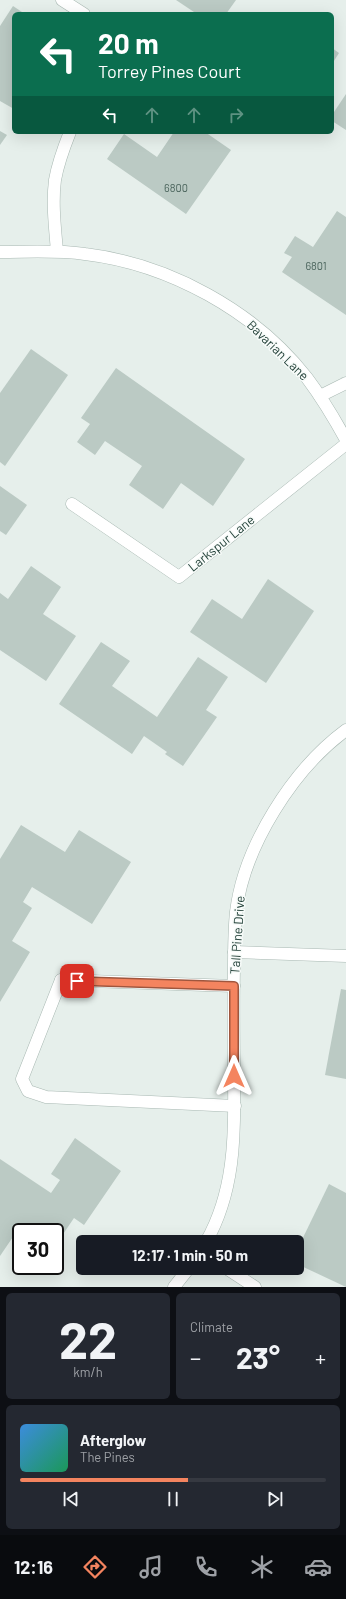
<!DOCTYPE html>
<meta charset="utf-8">
<style>
:root{--surface:#171b24;--page:#242831;--text:#f1f3f6;--muted:#9ea1a6;--line:#363941;--accent:#f4845f}
body{margin:0;font-family:Barlow,sans-serif;background:var(--page);color:var(--text);height:100vh;display:flex;flex-direction:column;font-size:15px;white-space:nowrap}
*{box-sizing:border-box;margin:0}
p{font-size:13px;color:var(--muted)}
.icon{flex:none;width:22px;height:22px;fill:none;stroke:currentColor;stroke-width:2;stroke-linecap:round;stroke-linejoin:round}
.map{position:relative;height:1287px;overflow:hidden}
.details{display:flex;flex-direction:column;gap:6px;padding:6px;background:#0d0f14;flex:1}
.details>*{flex:none}
.banner{position:absolute;left:12px;top:12px;width:322px;height:122px;border-radius:6px;box-shadow:0 4px 16px #0002;background:#0b6e4f;color:#fff;overflow:hidden}
.speed{position:absolute;left:12px;top:1223px;display:flex;gap:8px;font-size:20px;font-weight:700;text-align:center}
.speed>*{display:grid;place-content:center;width:52px;height:52px;border-radius:50%;background:var(--surface);box-shadow:0 4px 16px #0002;line-height:1}
.speed .limit{border:2px solid #111;border-radius:6px;background:#fff;color:#111}
.pin{position:absolute;display:grid;place-items:center;width:34px;height:34px;color:#fff;margin:-17px;border-radius:8px;box-shadow:0 2px 6px #0006}
.me{position:absolute;width:44px;margin:-22px;rotate:0deg;stroke-linejoin:round;filter:drop-shadow(0 0 3px #0008)}
.turn{display:flex;align-items:center;gap:14px;height:84px;padding:0 20px;font-size:18px}
.turn .icon{width:52px;height:52px;stroke-width:2.5}
.turn b{display:block;font-size:28px;line-height:34px}
.lanes{display:flex;align-items:center;height:38px;padding:0 20px;background:#0003;justify-content:center;gap:20px;direction:ltr}
.lanes .off{opacity:.35}
.big{font-size:30px;font-weight:700;line-height:1.1}
.details .widget{flex:1;display:flex;flex-direction:column;justify-content:center;gap:6px;min-width:0;padding:0 14px;border-radius:6px;background:var(--page)}
.details .dial{align-items:center;gap:0}
.dial b{font-size:52px;line-height:1}
.song{display:flex;align-items:center;gap:12px}
.cover{width:48px;height:48px;border-radius:6px;background:linear-gradient(135deg,hsl(210 70% 55%),hsl(150 70% 35%))}
.played{height:4px;border-radius:2px;background:linear-gradient(90deg,var(--accent) 55%,var(--line) 55%)}
.keys{display:flex;justify-content:space-around;direction:ltr}
.heat{display:flex;justify-content:space-between;align-items:center;font-size:22px;direction:ltr}
.details .tiles{flex:1;display:grid;gap:6px;grid-template-columns:1fr 1fr}
.widget:last-child{grid-column:span 2}
.trip{position:absolute;left:76px;top:1235px;width:228px;height:40px;border-radius:6px;background:var(--surface);box-shadow:0 4px 16px #0002;font-weight:700;line-height:40px;text-align:center}
.tab-bar{display:flex;height:64px;justify-content:space-around;align-items:center;background:#090b0e;color:var(--muted)}
.tab-bar .icon{width:28px;height:28px}
.tab-bar .selected{color:var(--accent)}
.tab-bar b{font-size:18px;color:var(--text)}
.map>svg:first-child{display:block}
.building{fill:#bbcac4}
.lines{fill:none;stroke-linecap:round;stroke-linejoin:round}
.lane-casing{stroke:#a8b8b2;stroke-width:13}
.street-casing{stroke:#a8b8b2;stroke-width:13}
.lane{stroke:#fff;stroke-width:12}
.street{stroke:#fff;stroke-width:12}
.route-casing{stroke:#9f563e;stroke-width:10}
.route{stroke:#f4845f;stroke-width:7}
.labels{text-anchor:middle;dominant-baseline:central;stroke-width:3;stroke-linejoin:round;paint-order:stroke}
.number-label{font-size:11px;fill:#4a645c}
.street-label{font-size:13px;fill:#24423a;stroke:#f7fbf9}
</style>
<div class="map">
<svg width="346" height="1287" viewBox="0 0 346 1287">
<rect width="100%" height="100%" fill="#e6efeb"/>
<g class="building">
<path d="M 176,0 L 236,0 L 226,14 L 197,14 Z"/>
<path d="M 13,6 L 25,14 L 14,14 L 14,109 L 0,101 L 0,26 Z"/>
<path d="M 332,48 L 339,53 L 332,64 Z"/>
<path d="M 346,94 L 346,130 L 332,121 L 332,115 Z"/>
<path d="M 0,131 L 7,135 L 0,145 Z"/>
<path d="M 174,132 L 205,132 L 231,150 L 186,214 L 107,159 L 124,134 L 157,157 Z"/>
<path d="M 337,211 L 346,217 L 346,315 L 282,272 L 292,257 L 284,253 L 295,236 L 313,247 Z"/>
<path d="M 31,349 L 68,375 L 5,466 L 0,462 L 0,393 Z"/>
<path d="M 116,368 L 245,459 L 213,506 L 181,483 L 163,509 L 129,485 L 142,466 L 105,441 L 95,455 L 77,442 L 90,424 L 81,418 Z"/>
<path d="M 0,486 L 27,505 L 6,535 L 0,531 Z"/>
<path d="M 31,566 L 61,587 L 43,614 L 76,636 L 46,681 L 0,650 L 0,593 L 8,599 Z"/>
<path d="M 268,579 L 314,611 L 266,683 L 190,632 L 212,599 L 242,619 Z"/>
<path d="M 101,642 L 130,661 L 112,686 L 157,717 L 198,657 L 228,677 L 206,710 L 217,717 L 183,766 L 165,754 L 167,752 L 144,736 L 132,754 L 59,704 Z"/>
<path d="M 21,825 L 65,852 L 79,830 L 131,862 L 92,924 L 32,887 L 23,902 L 32,908 L 12,941 L 30,952 L 0,1002 L 0,859 Z"/>
<path d="M 341,989 L 346,990 L 346,1079 L 325,1075 Z"/>
<path d="M 75,1138 L 121,1171 L 84,1225 L 74,1218 L 55,1246 L 55,1232 L 25,1232 L 19,1228 L 0,1256 L 0,1159 L 51,1193 L 60,1180 L 51,1174 Z"/>
<path d="M 329,1184 L 346,1193 L 346,1287 L 297,1264 L 297,1250 Z"/>
</g>
<g class="lines">
<defs>
<path id="lane" d="M 61,980 L 22,1079 L 28,1091 L 46,1097 L 235,1106"/>
<g id="street">
<path d="M 62,0 L 84,14"/>
<path d="M 57,251 C 55,228 52,203 55,180 C 58,163 64,147 70,132"/>
<path d="M 0,252 C 28,252 57,250 85,254 C 169,264 255,311 307,378 C 322,398 334,418 346,440"/>
<path d="M 320,396 L 346,383"/>
<path d="M 72,504 L 179,577 L 346,444"/>
<path d="M 234,952 L 346,956"/>
<path d="M 61,980 L 234,986"/>
<path d="M 206,1242 C 234,1193 235,1138 234,1084 C 234,1045 233,1007 234,969 C 234,950 234,931 236,912 C 244,846 293,769 346,730"/>
<path d="M 226,1268 L 255,1287"/>
<path d="M 174,1287 L 189,1268"/>
</g>
</defs>
<use href="#lane" class="lane-casing"/>
<use href="#street" class="street-casing"/>
<use href="#lane" class="lane"/>
<use href="#street" class="street"/>
</g>
<g class="lines">
<defs>
<path id="route" d="M 77,981 L 234,986 L 234,1076"/>
</defs>
<use href="#route" class="route-casing"/>
<use href="#route" class="route"/>
</g>
<g class="labels">
<g class="number-label">
<text x="176" y="187">6800</text>
<text x="316" y="265">6801</text>
</g>
<g class="street-label">
<text transform="translate(278 350) rotate(44)">Bavarian Lane</text>
<text transform="translate(221 543) rotate(-39)">Larkspur Lane</text>
<text transform="translate(237 935) rotate(-86)">Tall Pine Drive</text>
</g>
</g>
</svg>
<div class="speed"><div class="limit">30</div></div>
<div class="pin" style="left:77px;top:981px;background:#d93025"><svg class="icon" aria-label="arrive" viewBox="0 0 24 24"><path d="M6 21V4h12l-3 4 3 4H6"/></svg></div>
<svg class="me" style="left:234px;top:1076px" viewBox="-20 -20 40 40"><path d="M0-17L14 15 0 8-14 15z" fill="#f4845f" stroke="#fff" stroke-width="4"/></svg>
<div class="trip">12:17 · 1 min · 50 m</div>
<div class="banner">
<div class="turn"><svg class="icon" aria-label="left" viewBox="0 0 24 24"><path d="M17 20v-9H6M10 6l-5 5 5 5"/></svg><div><b>20 m</b>Torrey Pines Court</div></div>
<div class="lanes"><svg class="icon" aria-label="left" viewBox="0 0 24 24"><path d="M17 20v-9H6M10 6l-5 5 5 5"/></svg><svg class="icon off" aria-label="ahead" viewBox="0 0 24 24"><path d="M12 20V5M6 11l6-6 6 6"/></svg><svg class="icon off" aria-label="ahead" viewBox="0 0 24 24"><path d="M12 20V5M6 11l6-6 6 6"/></svg><svg class="icon off" aria-label="right" viewBox="0 0 24 24"><path d="M7 20v-9h11M14 6l5 5-5 5"/></svg></div>
</div>
</div>
<section class="details">
<div class="tiles">
<div class="widget dial"><b>22</b><p>km/h</p></div>
<div class="widget"><p>Climate</p>
<div class="heat"><a>−</a><b class="big">23°</b><a>+</a></div>
</div>
<div class="widget">
<div class="song"><i class="cover"></i><div><b>Afterglow</b><p>The Pines</p></div></div>
<div class="played"></div>
<div class="keys"><svg class="icon" aria-label="previous" viewBox="0 0 24 24"><path d="M18 5L8 12l10 7zM5 5v14"/></svg><svg class="icon" aria-label="pause" viewBox="0 0 24 24"><path d="M8 5v14M16 5v14"/></svg><svg class="icon" aria-label="next" viewBox="0 0 24 24"><path d="M6 5l10 7-10 7zM19 5v14"/></svg></div>
</div>
</div>
</section>
<nav class="tab-bar">
<b>12:16</b>
<svg class="icon selected" aria-label="directions" viewBox="0 0 24 24"><path d="M12 3l9 9-9 9-9-9zM9 14v-3h6M13 9l2 2-2 2"/></svg>
<svg class="icon" aria-label="music" viewBox="0 0 24 24"><path d="M9 18V5l10-2v13"/><circle cx="6" cy="18" r="3"/><circle cx="16" cy="16" r="3"/></svg>
<svg class="icon" aria-label="phone" viewBox="0 0 24 24"><path d="M5 4h4l2 5-3 2q2 4 5 5l2-3 5 2v4C11 20 4 13 5 4z"/></svg>
<svg class="icon" aria-label="climate" viewBox="0 0 24 24"><path d="M12 3v18M4 7l16 10M4 17L20 7"/></svg>
<svg class="icon" aria-label="car" viewBox="0 0 24 24"><path d="M5 17H2v-5l4-1 3-4h7l3 4 3 1v5h-3M9 17h6M6 11h13"/><circle cx="7" cy="17" r="2"/><circle cx="17" cy="17" r="2"/></svg>
</nav>
